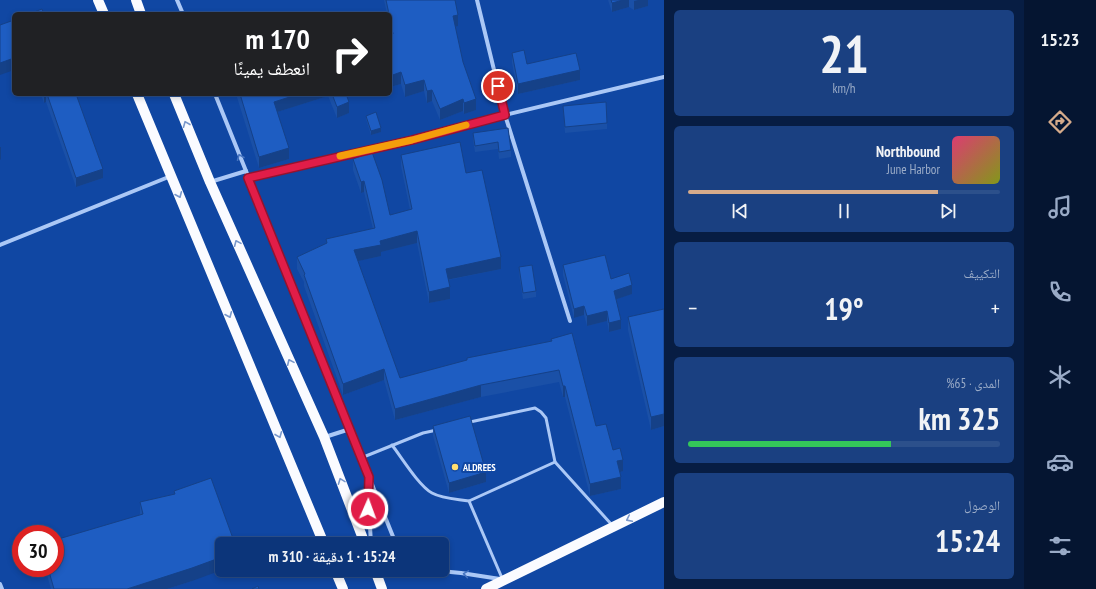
<!DOCTYPE html>
<html lang="ar">
<meta charset="utf-8">
<style>
:root{--surface:#0c357a;--page:#1a4081;--text:#f1f3f6;--muted:#9aabc7;--line:#2c508b;--accent:#d6ab8b}
body{margin:0;font-family:"PT Sans Narrow","Noto Naskh Arabic",sans-serif;background:var(--page);color:var(--text);direction:rtl;height:100vh;display:flex;flex-direction:column;font-size:15px;white-space:nowrap}
*{box-sizing:border-box;margin:0}
p{font-size:13px;color:var(--muted)}
.icon{flex:none;width:22px;height:22px;fill:none;stroke:currentColor;stroke-width:2;stroke-linecap:round;stroke-linejoin:round}
.map{position:relative;flex:1;overflow:hidden;direction:ltr}
.drawer{display:flex;flex-direction:column;gap:10px;padding:10px;background:#071d43;width:360px}
.drawer>*{flex:none}
.hud{position:absolute;left:12px;top:12px;width:380px;height:84px;border-radius:6px;box-shadow:0 2px 6px #0003,0 0 0 1px var(--line);direction:rtl;background:#202124;color:#fff;overflow:hidden}
.speed{position:absolute;left:12px;top:525px;display:flex;gap:8px;font-size:20px;font-weight:700;text-align:center}
.speed>*{display:grid;place-content:center;width:52px;height:52px;border-radius:50%;background:var(--surface);box-shadow:0 2px 6px #0003,0 0 0 1px var(--line);line-height:1}
.speed .limit{border:6px solid #d22;background:#fff;color:#111}
.pin{position:absolute;display:grid;place-items:center;width:34px;height:34px;color:#fff;margin:-17px;border:2px solid #fff;border-radius:50%;box-shadow:0 1px 4px #0007}
.me{position:absolute;width:44px;margin:-22px;rotate:2deg;stroke-linejoin:round;filter:drop-shadow(0 0 3px #0008)}
.turn{display:flex;align-items:center;gap:14px;height:84px;padding:0 16px;font-size:18px}
.turn .icon{width:52px;height:52px;stroke-width:2.5}
.turn b{display:block;font-size:28px;line-height:34px}
.big{font-size:30px;font-weight:600;line-height:1.1}
.drawer .card{flex:1;display:flex;flex-direction:column;justify-content:center;gap:6px;min-width:0;padding:0 14px;border-radius:6px;background:var(--page)}
.drawer .dial{align-items:center;gap:0}
.dial b{font-size:52px;line-height:1}
.song{display:flex;align-items:center;gap:12px}
.cover{width:48px;height:48px;border-radius:6px;background:linear-gradient(135deg,hsl(340 70% 55%),hsl(70 70% 35%))}
.played{height:4px;border-radius:2px;background:linear-gradient(90deg,var(--accent) 80%,var(--line) 80%)}
.keys{display:flex;justify-content:space-around;direction:ltr}
.heat{display:flex;justify-content:space-between;align-items:center;font-size:22px;direction:ltr}
.charge{height:6px;border-radius:3px;background:linear-gradient(90deg,#34c759 65%,var(--line) 0)}
.trip{position:absolute;left:215px;top:537px;width:234px;height:40px;border-radius:6px;background:var(--surface);box-shadow:0 2px 6px #0003,0 0 0 1px var(--line);font-weight:600;line-height:40px;text-align:center;direction:rtl}
main{display:flex;flex:1;min-height:0}
.dock{display:flex;flex-direction:column;width:72px;justify-content:space-around;align-items:center;background:#051531;color:var(--muted)}
.dock .icon{width:28px;height:28px}
.dock .active{color:var(--accent)}
.dock b{font-size:18px;color:var(--text)}
.map>svg:first-child{display:block}
.lines{fill:none;stroke-linecap:round;stroke-linejoin:round}
.lane{stroke:#abc8f6;stroke-width:3}
.street{stroke:#abc8f6;stroke-width:4}
.primary{stroke:#fafbff;stroke-width:10}
.wall{fill:#1a50a7}
.shaded-wall{fill:#154188}
.building{fill:#1e5dc2;stroke:#154188}
.oneway{stroke:#7998cc}
.oneway2{stroke:#4674c0}
.route-casing{stroke:#92132f;stroke-width:10}
.route{stroke:#e11d48;stroke-width:7}
.slow{stroke:#f59e0b;stroke-width:7}
.poi-dot{fill:#ffdf70;stroke:#1047a3;stroke-width:1.5}
.labels{text-anchor:middle;dominant-baseline:central;stroke-width:4;stroke-linejoin:round;paint-order:stroke}
.poi-label{font-size:10px;font-weight:bold;fill:#fff;stroke:#1047a3;text-anchor:start}
</style>
<main>
<nav class="dock">
<b>15:23</b>
<svg class="icon active" aria-label="directions" viewBox="0 0 24 24"><path d="M12 3l9 9-9 9-9-9zM9 14v-3h6M13 9l2 2-2 2"/></svg>
<svg class="icon" aria-label="music" viewBox="0 0 24 24"><path d="M9 18V5l10-2v13"/><circle cx="6" cy="18" r="3"/><circle cx="16" cy="16" r="3"/></svg>
<svg class="icon" aria-label="phone" viewBox="0 0 24 24"><path d="M5 4h4l2 5-3 2q2 4 5 5l2-3 5 2v4C11 20 4 13 5 4z"/></svg>
<svg class="icon" aria-label="climate" viewBox="0 0 24 24"><path d="M12 3v18M4 7l16 10M4 17L20 7"/></svg>
<svg class="icon" aria-label="car" viewBox="0 0 24 24"><path d="M5 17H2v-5l4-1 3-4h7l3 4 3 1v5h-3M9 17h6M6 11h13"/><circle cx="7" cy="17" r="2"/><circle cx="17" cy="17" r="2"/></svg>
<svg class="icon" aria-label="filters" viewBox="0 0 24 24"><path d="M4 7h16M4 17h16"/><circle cx="9" cy="7" r="2"/><circle cx="15" cy="17" r="2"/></svg>
</nav>
<section class="drawer">
<div class="card dial"><b>21</b><p>km/h</p></div>
<div class="card">
<div class="song"><i class="cover"></i><div><b>Northbound</b><p>June Harbor</p></div></div>
<div class="played"></div>
<div class="keys"><svg class="icon" aria-label="previous" viewBox="0 0 24 24"><path d="M18 5L8 12l10 7zM5 5v14"/></svg><svg class="icon" aria-label="pause" viewBox="0 0 24 24"><path d="M8 5v14M16 5v14"/></svg><svg class="icon" aria-label="next" viewBox="0 0 24 24"><path d="M6 5l10 7-10 7zM19 5v14"/></svg></div>
</div>
<div class="card"><p>التكييف</p>
<div class="heat"><a>−</a><b class="big">19°</b><a>+</a></div>
</div>
<div class="card"><p>المدى · 65%</p><b class="big">325 km</b><div class="charge"></div></div>
<div class="card"><p>الوصول</p><b class="big">15:24</b></div>
</section>
<div class="map">
<svg width="664" height="589" viewBox="0 0 664 589">
<rect width="100%" height="100%" fill="#1047a3"/>
<g class="lines">
<g class="lane">
<path d="M 470,422 L 535,408 L 541,412 L 546,418 L 555,462"/>
<path d="M 392,445 C 402,458 419,486 432,493 C 443,499 457,499 469,501"/>
<path d="M 361,458 L 423,433 L 437,430"/>
<path d="M 502,578 L 469,501 L 555,462 L 612,525"/>
</g>
<g class="street">
<path d="M 177,0 L 183,14"/>
<path d="M 477,0 L 505,115 L 570,321"/>
<path d="M 215,94 L 396,544"/>
<path d="M 248,178 L 412,140 L 505,115 L 664,77"/>
<path d="M 210,182 L 246,171"/>
<path d="M 0,245 L 171,176"/>
<path d="M 325,437 L 350,429"/>
<path d="M 369,481 L 369,509 L 371,544"/>
<path d="M 430,570 L 461,573 L 500,579"/>
<path d="M 0,584 L 2,589"/>
</g>
<g class="primary">
<path d="M 98,0 L 104,14"/>
<path d="M 136,0 L 141,14"/>
<path d="M 137,94 L 324,544"/>
<path d="M 174,94 L 210,182 L 324,437 L 365,544"/>
<path d="M 335,570 L 343,589"/>
<path d="M 375,570 L 382,589"/>
<path d="M 486,589 L 664,502"/>
</g>
</g>
<g class="wall">
<path d="M 384,0 L 455,0 L 458,26 L 455,26 L 463,62 L 476,110 L 464,114 L 463,111 L 440,120 L 432,101 L 427,103 L 424,91 L 405,97 L 401,84 L 390,87 L 390,35 L 391,35 L 390,31 L 390,14 L 387,14 Z"/>
<path d="M 608,0 L 648,0 L 648,6 L 634,10 L 629,7 L 612,12 Z"/>
<path d="M 512,53 L 527,64 L 580,80 L 518,94 L 512,63 Z"/>
<path d="M 41,94 L 76,94 L 103,178 L 76,187 L 46,102 L 44,103 Z"/>
<path d="M 236,94 L 346,94 L 349,113 L 337,118 L 328,96 L 277,112 L 289,159 L 259,168 Z"/>
<path d="M 563,106 L 607,123 L 607,129 L 565,133 Z"/>
<path d="M 366,116 L 381,132 L 371,135 L 366,119 Z"/>
<path d="M 508,128 L 511,150 L 511,157 L 499,159 L 498,149 L 475,152 L 473,140 L 473,133 Z"/>
<path d="M 401,155 L 466,173 L 501,269 L 448,280 L 450,299 L 429,303 L 417,243 L 381,252 L 381,256 L 358,261 L 400,378 L 551,342 L 551,339 L 596,426 L 613,450 L 623,471 L 620,472 L 621,489 L 590,496 L 565,397 L 563,397 L 559,382 L 481,397 L 395,420 L 384,380 L 343,395 L 304,286 L 304,282 L 297,269 L 297,257 L 326,243 L 326,239 L 373,229 L 364,192 L 361,193 L 353,170 L 353,159 L 390,215 L 410,210 L 401,166 Z"/>
<path d="M 563,265 L 611,279 L 632,294 L 616,299 L 621,329 L 609,332 L 607,321 L 587,326 L 584,315 L 574,318 L 563,275 Z"/>
<path d="M 519,267 L 536,291 L 536,297 L 523,299 L 519,274 Z"/>
<path d="M 664,309 L 664,426 L 651,430 L 628,330 L 628,317 Z"/>
<path d="M 433,426 L 486,482 L 449,493 L 433,436 Z"/>
<path d="M 211,478 L 192,581 L 167,589 L 51,589 L 45,568 L 55,568 L 140,514 L 140,502 L 174,494 L 174,491 Z"/>
</g>
<g class="shaded-wall">
<path d="M 623,0 L 629,0 L 629,7 L 612,12 L 612,3 Z"/>
<path d="M 638,0 L 648,0 L 648,6 L 634,10 L 634,1 Z"/>
<path d="M 458,15 L 458,26 L 453,27 L 453,16 Z"/>
<path d="M 14,58 L 14,70 L 0,75 L 0,63 Z"/>
<path d="M 580,70 L 580,80 L 518,94 L 518,84 Z"/>
<path d="M 401,72 L 401,84 L 390,87 L 390,76 Z"/>
<path d="M 424,80 L 424,91 L 405,97 L 405,85 Z"/>
<path d="M 432,90 L 432,101 L 427,103 L 427,91 Z"/>
<path d="M 44,94 L 46,94 L 46,102 L 44,103 Z"/>
<path d="M 299,94 L 328,94 L 328,96 L 274,113 L 274,102 Z"/>
<path d="M 463,99 L 463,111 L 440,120 L 440,109 Z"/>
<path d="M 476,99 L 476,110 L 464,114 L 464,103 Z"/>
<path d="M 349,102 L 349,113 L 337,118 L 337,107 Z"/>
<path d="M 381,128 L 381,132 L 371,135 L 371,131 Z"/>
<path d="M 0,147 L 1,147 L 1,159 L 0,160 Z"/>
<path d="M 289,148 L 289,159 L 259,168 L 259,157 Z"/>
<path d="M 103,169 L 103,178 L 76,187 L 76,178 Z"/>
<path d="M 364,181 L 364,192 L 361,193 L 361,182 Z"/>
<path d="M 417,231 L 417,243 L 381,252 L 381,256 L 354,262 L 354,250 L 380,241 Z"/>
<path d="M 501,257 L 501,269 L 446,280 L 446,269 Z"/>
<path d="M 632,285 L 632,294 L 614,300 L 614,291 Z"/>
<path d="M 450,287 L 450,299 L 429,303 L 429,292 Z"/>
<path d="M 584,306 L 584,315 L 574,318 L 574,309 Z"/>
<path d="M 607,311 L 607,321 L 587,326 L 587,316 Z"/>
<path d="M 621,320 L 621,329 L 609,332 L 609,323 Z"/>
<path d="M 384,369 L 384,380 L 343,395 L 343,384 Z"/>
<path d="M 481,385 L 481,397 L 395,420 L 395,409 Z"/>
<rect x="563" y="386" width="2" height="11"/>
<path d="M 664,414 L 664,426 L 651,430 L 651,417 Z"/>
<path d="M 623,460 L 623,471 L 617,473 L 617,461 Z"/>
<path d="M 486,472 L 486,482 L 449,493 L 449,483 Z"/>
<path d="M 621,477 L 621,489 L 590,496 L 590,484 Z"/>
<path d="M 222,557 L 222,570 L 192,581 L 167,589 L 127,589 Z"/>
</g>
<g class="building">
<path d="M 386,0 L 455,0 L 458,15 L 453,16 L 463,62 L 476,99 L 464,103 L 463,99 L 440,109 L 432,90 L 427,91 L 424,80 L 405,85 L 401,72 L 390,76 L 390,35 L 393,34 L 390,19 L 390,14 L 389,14 Z"/>
<path d="M 611,0 L 623,0 L 612,3 Z"/>
<path d="M 42,9 L 44,14 L 29,14 Z"/>
<path d="M 14,20 L 14,58 L 0,63 L 0,25 Z"/>
<path d="M 524,50 L 527,64 L 576,53 L 580,70 L 518,84 L 512,53 Z"/>
<path d="M 47,94 L 76,94 L 103,169 L 76,178 Z"/>
<path d="M 240,94 L 299,94 L 274,102 L 289,148 L 259,157 Z"/>
<path d="M 332,94 L 346,94 L 349,102 L 337,107 Z"/>
<path d="M 606,102 L 607,123 L 565,127 L 563,106 Z"/>
<path d="M 376,112 L 381,128 L 371,131 L 366,116 Z"/>
<path d="M 508,128 L 511,150 L 499,152 L 498,142 L 475,146 L 473,133 Z"/>
<path d="M 460,142 L 466,173 L 482,170 L 501,257 L 446,269 L 450,287 L 429,292 L 417,231 L 380,241 L 381,245 L 354,250 L 400,378 L 467,360 L 467,358 L 552,341 L 551,339 L 572,333 L 596,426 L 606,424 L 613,450 L 620,448 L 623,460 L 617,461 L 621,477 L 590,484 L 565,386 L 563,386 L 559,370 L 481,385 L 395,409 L 384,369 L 343,384 L 304,275 L 305,274 L 297,257 L 327,243 L 326,239 L 375,228 L 364,181 L 361,182 L 353,159 L 372,152 L 382,180 L 390,215 L 412,209 L 401,155 Z"/>
<path d="M 605,255 L 611,279 L 629,273 L 632,285 L 614,291 L 621,320 L 609,323 L 607,311 L 587,316 L 584,306 L 574,309 L 563,265 Z"/>
<path d="M 532,265 L 536,291 L 523,293 L 519,267 Z"/>
<path d="M 664,309 L 664,414 L 651,417 L 628,317 Z"/>
<path d="M 470,416 L 486,472 L 449,483 L 433,426 Z"/>
<path d="M 211,478 L 235,544 L 222,544 L 222,557 L 192,568 L 127,589 L 54,589 L 48,568 L 55,568 L 55,540 L 143,514 L 140,502 L 175,494 L 174,491 Z"/>
<path d="M 258,586 L 259,589 L 252,589 Z"/>
</g>
<defs><path id="oneway-chevron" d="M-2-3.5L2.5 0L-2 3.5" fill="none" stroke-width="1.6" stroke-linecap="round" stroke-linejoin="round"/></defs>
<g class="oneway">
<use href="#oneway-chevron" transform="translate(186 124) rotate(-112)"/>
<use href="#oneway-chevron" transform="translate(179 195) rotate(67)"/>
<use href="#oneway-chevron" transform="translate(237 243) rotate(-114)"/>
<use href="#oneway-chevron" transform="translate(229 315) rotate(67)"/>
<use href="#oneway-chevron" transform="translate(290 362) rotate(-114)"/>
<use href="#oneway-chevron" transform="translate(279 435) rotate(68)"/>
<use href="#oneway-chevron" transform="translate(341 481) rotate(-111)"/>
<use href="#oneway-chevron" transform="translate(629 519) rotate(154)"/>
</g>
<g class="oneway2">
<use href="#oneway-chevron" transform="translate(240 157) rotate(-112)"/>
<use href="#oneway-chevron" transform="translate(466 574) rotate(-171)"/>
</g>
<g class="lines">
<defs>
<path id="route" d="M 368,509 L 369,477 L 248,178 L 412,140 L 505,115 L 498,86"/>
</defs>
<use href="#route" class="route-casing"/>
<use href="#route" class="route"/>
<path class="slow" d="M 340,156 L 412,140 L 466,125"/>
</g>
<circle class="poi-dot" cx="455" cy="467" r="4"/>
<g class="labels">
<g class="poi-label">
<text x="463" y="467">ALDREES</text>
</g>
</g>
</svg>
<div class="speed"><div class="limit">30</div></div>
<div class="pin" style="left:498px;top:86px;background:#d93025"><svg class="icon" aria-label="arrive" viewBox="0 0 24 24"><path d="M6 21V4h12l-3 4 3 4H6"/></svg></div>
<svg class="me" style="left:368px;top:509px" viewBox="-20 -20 40 40"><circle r="17" fill="#e11d48" stroke="#fff" stroke-width="3"/><path d="M0-11L8 9 0 5-8 9z" fill="#fff"/></svg>
<div class="trip">15:24 · 1 دقيقة · 310 m</div>
<div class="hud">
<div class="turn"><svg class="icon" aria-label="right" viewBox="0 0 24 24"><path d="M7 20v-9h11M14 6l5 5-5 5"/></svg><div><b>170 m</b>انعطف يمينًا</div></div>
</div>
</div>
</main>
